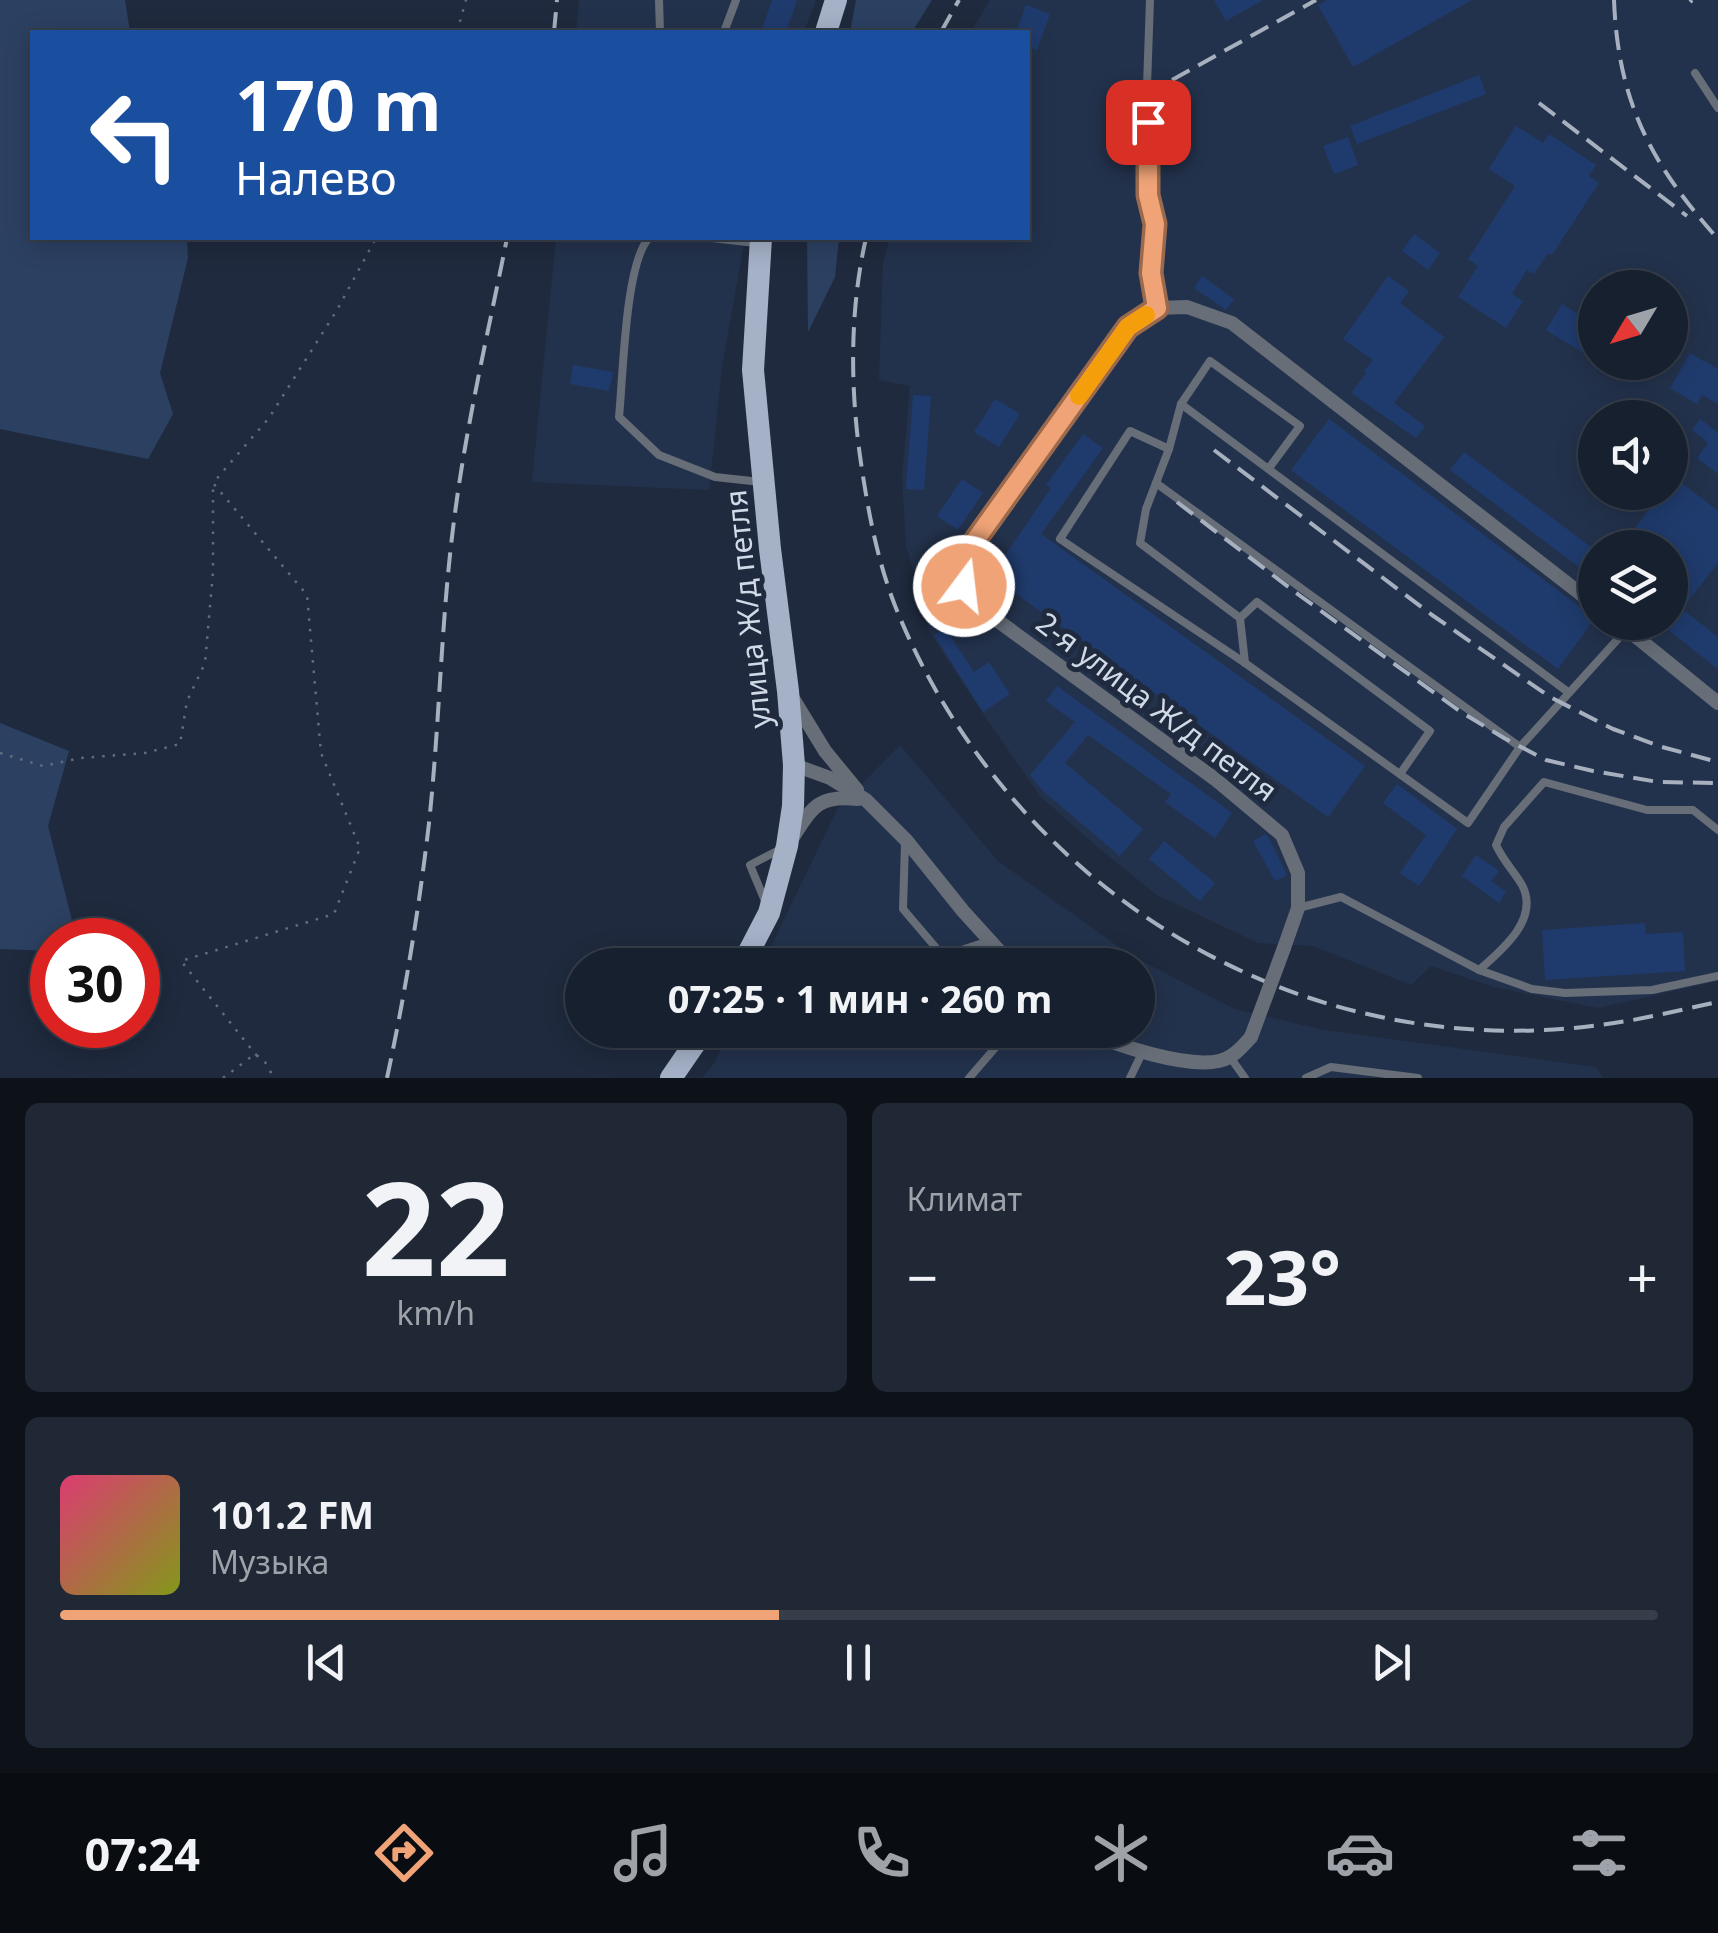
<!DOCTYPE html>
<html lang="ru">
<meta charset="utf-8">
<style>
:root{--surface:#17202e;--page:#202836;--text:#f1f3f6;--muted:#9ea3aa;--line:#363e4a;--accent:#efa377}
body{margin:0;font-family:"Noto Sans",sans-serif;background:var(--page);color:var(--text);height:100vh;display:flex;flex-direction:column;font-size:38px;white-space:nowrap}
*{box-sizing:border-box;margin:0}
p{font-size:32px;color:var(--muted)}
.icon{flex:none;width:55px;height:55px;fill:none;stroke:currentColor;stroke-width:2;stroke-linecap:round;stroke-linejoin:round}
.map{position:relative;height:1078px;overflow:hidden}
.panel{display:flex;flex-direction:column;gap:25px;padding:25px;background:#0d1219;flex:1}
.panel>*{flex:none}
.hud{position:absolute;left:30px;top:30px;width:1000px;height:210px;border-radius:0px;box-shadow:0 5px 25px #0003,0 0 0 2px var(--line);background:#1a4fa0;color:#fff;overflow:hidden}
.needle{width:65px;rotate:232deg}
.tools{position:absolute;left:1578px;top:270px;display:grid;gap:20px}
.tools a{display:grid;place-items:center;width:110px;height:110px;border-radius:50%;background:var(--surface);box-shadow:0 5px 25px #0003,0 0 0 2px var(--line);font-size:50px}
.speed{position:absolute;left:30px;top:918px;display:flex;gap:20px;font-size:50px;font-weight:700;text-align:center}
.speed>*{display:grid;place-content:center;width:130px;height:130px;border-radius:50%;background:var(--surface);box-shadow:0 5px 25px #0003,0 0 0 2px var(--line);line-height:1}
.speed .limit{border:15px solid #d22;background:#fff;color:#111}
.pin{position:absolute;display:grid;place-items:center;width:85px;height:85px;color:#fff;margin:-42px;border-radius:20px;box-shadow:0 5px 15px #0006}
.me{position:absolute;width:110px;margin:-55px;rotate:15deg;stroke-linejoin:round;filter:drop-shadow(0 0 8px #0008)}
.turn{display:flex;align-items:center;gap:35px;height:210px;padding:0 40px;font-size:45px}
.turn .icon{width:130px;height:130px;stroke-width:2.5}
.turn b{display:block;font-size:70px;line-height:85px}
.big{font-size:75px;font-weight:700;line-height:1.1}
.panel .card{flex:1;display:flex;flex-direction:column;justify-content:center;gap:15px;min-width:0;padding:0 35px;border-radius:15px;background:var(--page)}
.panel .dial{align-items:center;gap:0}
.dial b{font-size:130px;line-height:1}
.song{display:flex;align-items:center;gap:30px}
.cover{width:120px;height:120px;border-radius:15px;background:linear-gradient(135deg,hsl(340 70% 55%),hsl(70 70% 35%))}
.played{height:10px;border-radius:5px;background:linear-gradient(90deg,var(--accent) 45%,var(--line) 45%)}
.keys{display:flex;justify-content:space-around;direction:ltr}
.heat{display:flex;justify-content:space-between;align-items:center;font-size:55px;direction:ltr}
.panel .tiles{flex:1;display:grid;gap:25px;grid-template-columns:1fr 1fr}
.card:last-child{grid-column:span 2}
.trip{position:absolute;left:565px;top:948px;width:590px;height:100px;border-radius:50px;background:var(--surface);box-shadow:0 5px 25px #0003,0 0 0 2px var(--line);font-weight:700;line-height:100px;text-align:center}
.tabs{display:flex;height:160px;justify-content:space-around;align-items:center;background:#090d12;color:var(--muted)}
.tabs .icon{width:70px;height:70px}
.tabs .on{color:var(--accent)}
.tabs b{font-size:45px;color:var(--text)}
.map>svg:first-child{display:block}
.built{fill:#23324c;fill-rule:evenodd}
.green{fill:#2c4062}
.building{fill:#1f3b6d}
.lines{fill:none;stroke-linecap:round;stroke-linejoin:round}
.path{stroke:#636d7f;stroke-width:2.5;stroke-dasharray:2.5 8;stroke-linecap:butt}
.service{stroke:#676e78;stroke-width:8}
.minor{stroke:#676e78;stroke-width:14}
.primary{stroke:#a4b1c7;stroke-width:22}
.rail{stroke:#a7b0be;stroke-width:4;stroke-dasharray:20 10;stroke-linecap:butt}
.minor-bridge{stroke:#676e78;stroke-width:14}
.route-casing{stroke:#9b6a4d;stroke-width:25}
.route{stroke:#efa377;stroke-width:18}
.slow{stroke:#f59e0b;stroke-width:18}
.labels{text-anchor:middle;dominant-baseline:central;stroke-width:10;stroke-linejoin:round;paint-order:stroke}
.street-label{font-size:30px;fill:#d2dae7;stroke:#1f2a3e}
</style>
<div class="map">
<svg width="1718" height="1078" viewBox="0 0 1718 1078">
<rect width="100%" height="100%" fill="#1f2a3e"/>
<g class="built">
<path d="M 579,0 L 816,0 L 804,32 L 576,32 Z"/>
<path d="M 990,0 L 1718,0 L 1718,981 L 1598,1008 L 1494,987 L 1431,966 L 1411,985 L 1313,946 L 1258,943 L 1157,895 L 1095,845 L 1040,796 L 984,715 L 930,633 L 906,545 L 902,478 L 910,386 L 879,380 L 883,263 L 890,238 L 1028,238 L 1028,32 L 971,32 ZM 1595,288 L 1670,288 L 1670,362 L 1595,362 ZM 1595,418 L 1670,418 L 1670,492 L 1595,492 ZM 1595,548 L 1670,548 L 1670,622 L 1595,622 Z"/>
<path d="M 556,238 L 745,238 L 722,367 L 709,490 L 532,482 Z"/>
<path d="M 900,745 L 998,861 L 1129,954 L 1234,1009 L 1324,1030 L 1595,1067 L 1603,1078 L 702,1078 L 714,1063 L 730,1030 L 1138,1030 L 1138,965 L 762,965 L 837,810 Z"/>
</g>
<g class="green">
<path d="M 0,0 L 125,0 L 130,32 L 32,32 L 32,238 L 187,238 L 188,258 L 160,373 L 173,414 L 148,459 L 0,429 Z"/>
<path d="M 856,0 L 932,0 L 912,32 L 850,32 Z"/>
<path d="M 807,238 L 839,238 L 835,277 L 808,332 Z"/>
<path d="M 0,723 L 69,751 L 48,826 L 77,940 L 52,940 L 52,951 L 0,949 Z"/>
</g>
<g class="building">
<path d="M 772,0 L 797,0 L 786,32 L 761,32 Z"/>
<path d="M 1214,0 L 1263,0 L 1226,21 Z"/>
<path d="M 1327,0 L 1472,0 L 1353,67 L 1318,5 Z"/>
<path d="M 1026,5 L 1050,14 L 1037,50 L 1028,47 L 1028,32 L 1016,32 Z"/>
<path d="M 1479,75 L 1486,94 L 1357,144 L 1350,126 Z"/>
<path d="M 1516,126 L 1543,143 L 1549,134 L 1596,165 L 1589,176 L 1599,183 L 1552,255 L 1548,253 L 1534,274 L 1527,270 L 1512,294 L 1523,301 L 1506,328 L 1458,297 L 1478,266 L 1468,259 L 1515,186 L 1489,169 Z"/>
<path d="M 1348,137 L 1358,165 L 1334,174 L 1323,146 Z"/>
<path d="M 1414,234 L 1440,253 L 1428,270 L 1402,251 Z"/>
<path d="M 1202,276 L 1234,299 L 1226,310 L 1194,288 Z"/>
<path d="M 1388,276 L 1409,291 L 1400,303 L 1444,337 L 1394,403 L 1425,426 L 1416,438 L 1351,393 L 1366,373 L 1364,371 L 1373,360 L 1343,339 Z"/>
<path d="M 1562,304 L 1595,324 L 1595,360 L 1546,330 Z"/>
<path d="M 1690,353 L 1718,369 L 1718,404 L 1702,395 L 1697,404 L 1670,388 Z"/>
<path d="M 573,365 L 613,372 L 609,391 L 570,384 Z"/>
<path d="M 913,395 L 931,396 L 924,490 L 906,489 Z"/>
<path d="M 995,399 L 1020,414 L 999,447 L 974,432 Z"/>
<path d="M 1329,419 L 1595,618 L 1558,669 L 1291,470 Z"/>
<path d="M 1700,419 L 1717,432 L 1718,431 L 1718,474 L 1697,458 L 1708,443 L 1692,430 Z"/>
<path d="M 1083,434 L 1103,448 L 1041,534 L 1365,766 L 1328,817 L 991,576 L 1051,488 L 1046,485 Z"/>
<path d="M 1464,452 L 1595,550 L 1595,579 L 1450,470 Z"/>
<path d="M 1670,474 L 1718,511 L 1718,563 L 1682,609 L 1718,637 L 1718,669 L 1658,622 L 1670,622 L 1670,548 L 1620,548 L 1662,492 L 1670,492 Z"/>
<path d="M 962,479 L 983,493 L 958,530 L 937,516 Z"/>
<path d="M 945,628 L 974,672 L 989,662 L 1010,694 L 983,712 L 934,635 Z"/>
<path d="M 1057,686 L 1232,813 L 1215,838 L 1165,802 L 1171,794 L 1088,735 L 1065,763 L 1143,829 L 1120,856 L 1042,790 L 1030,775 L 1075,722 L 1046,701 Z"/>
<path d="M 1397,784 L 1457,829 L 1419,886 L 1400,873 L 1426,835 L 1383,803 Z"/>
<path d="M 1265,834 L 1269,838 L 1287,875 L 1275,881 L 1253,841 Z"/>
<path d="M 1164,841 L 1215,883 L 1200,901 L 1149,859 Z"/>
<path d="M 1476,855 L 1499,871 L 1491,881 L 1506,892 L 1499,903 L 1462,876 Z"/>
<path d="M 1645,923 L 1646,934 L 1683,932 L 1685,971 L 1545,980 L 1542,930 Z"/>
</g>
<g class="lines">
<g class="path">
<path d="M 457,32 L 466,0"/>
<path d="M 0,753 L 43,766 L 81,758 L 145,753 L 180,744 L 187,701 L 205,663 L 213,572 L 213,484"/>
<path d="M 257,1056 L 181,961 L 334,914 L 360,848 L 321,753 L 307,595 L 213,483 L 269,418 L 337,310 L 376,238"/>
<path d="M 223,1078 L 255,1054 L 265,1062 L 274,1078"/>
</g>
<g class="service">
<path d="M 659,0 L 660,32"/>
<path d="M 1150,0 L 1147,86 L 1148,195 L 1155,225 L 1151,273 L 1157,308"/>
<path d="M 724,32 L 736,0"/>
<path d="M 1695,73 L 1718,108"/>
<path d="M 649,238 C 625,263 623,379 619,417 L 659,455 L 715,477 L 761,482"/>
<path d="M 712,238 L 755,243"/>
<path d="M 1181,404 L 1568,692"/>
<path d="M 1169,449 L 1130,431 L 1060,539 L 1245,663 L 1468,823 L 1520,747 L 1627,629"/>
<path d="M 1156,483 L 1520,747"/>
<path d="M 1240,618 L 1257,602 L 1430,731 L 1400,774"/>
<path d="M 1245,663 L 1240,618 L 1140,543 L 1146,509 L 1169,449 L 1181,404 L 1210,361 L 1300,426 L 1269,468"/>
<path d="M 905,844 L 903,909 L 943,956 L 989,941"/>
<path d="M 765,901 L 750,865 L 779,850"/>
<path d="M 1298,908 L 1341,897 L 1479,970 L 1532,989 L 1565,993 L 1652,990 L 1718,976"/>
<path d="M 1479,970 C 1502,950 1540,919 1522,885 C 1513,870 1504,862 1496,845 L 1504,827 L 1544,782 L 1647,810 L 1693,810 L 1718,830"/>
<path d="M 1230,1057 L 1245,1078"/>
<path d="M 969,1078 L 995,1048"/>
<path d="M 1130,1078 L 1143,1051"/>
<path d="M 1306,1078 L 1331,1067 L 1418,1078"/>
</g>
<g class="minor">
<path d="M 1618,622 L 1718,703"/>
<path d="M 792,697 L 825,751 L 857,790"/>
<path d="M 794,765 L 830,778 L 866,800 L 906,840 L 963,911 L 1012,965"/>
<path d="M 793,837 C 813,806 819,795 858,799"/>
<path d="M 1284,948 L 1298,908 L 1298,873 L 1282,835 L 1215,779 L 972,602 L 964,585 L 964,556 L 1128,327 L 1157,308 L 1187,307 L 1232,323 L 1595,605"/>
<path d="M 1086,1030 C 1116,1046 1186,1068 1219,1061 C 1233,1058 1242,1047 1251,1037"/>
</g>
<g class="primary">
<path d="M 826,32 L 836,0"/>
<path d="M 742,965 L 769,913 L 787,846 L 793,806 L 794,765 L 788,691 L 770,549 L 753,370 L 761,238"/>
<path d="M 671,1078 L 704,1030"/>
</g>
<g class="rail">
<path d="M 1614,0 C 1618,102 1651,164 1718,239"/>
<path d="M 1690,2 L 1692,0"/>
<path d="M 554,32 L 557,0"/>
<path d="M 941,32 L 959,0"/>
<path d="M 1172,80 L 1316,0"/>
<path d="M 1539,103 L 1687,216"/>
<path d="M 866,238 C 850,308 850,384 860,456 C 867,505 876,556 894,603 C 975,810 1161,972 1381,1017 C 1456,1033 1538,1035 1614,1023 C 1649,1018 1684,1009 1718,1002"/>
<path d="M 1214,450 L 1432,615 L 1550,697 L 1613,729 L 1662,747 L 1718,762"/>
<path d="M 1177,502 L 1299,595 L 1461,712 L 1504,738 L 1546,760 L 1593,771 L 1658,782 L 1718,783"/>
<path d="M 387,1078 C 405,994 419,909 429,823 C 440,720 441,616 455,513 C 467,421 489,329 507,238"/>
</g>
<path class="minor-bridge" d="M 1251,1037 L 1284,948"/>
</g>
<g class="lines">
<defs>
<path id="route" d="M 964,586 L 964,556 L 1128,327 L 1157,308 L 1151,273 L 1155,224 L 1148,195 L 1148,122"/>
</defs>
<use href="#route" class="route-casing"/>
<use href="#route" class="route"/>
<path class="slow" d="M 1079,396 L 1128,327 L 1146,315"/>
</g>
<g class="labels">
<g class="street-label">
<text transform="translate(747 609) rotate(-96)">улица Ж/д петля</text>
<text transform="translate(1157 706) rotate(37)">2-я улица Ж/д петля</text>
</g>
</g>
</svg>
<div class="tools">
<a><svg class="needle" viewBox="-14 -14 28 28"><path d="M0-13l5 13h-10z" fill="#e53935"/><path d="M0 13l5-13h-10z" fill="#9ea3aa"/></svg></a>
<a><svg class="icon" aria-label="sound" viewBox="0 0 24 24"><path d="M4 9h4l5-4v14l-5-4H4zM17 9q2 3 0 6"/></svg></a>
<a><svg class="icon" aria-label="layers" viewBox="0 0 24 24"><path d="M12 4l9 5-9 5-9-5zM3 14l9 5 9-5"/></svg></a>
</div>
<div class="speed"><div class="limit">30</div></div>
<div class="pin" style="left:1148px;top:122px;background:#d93025"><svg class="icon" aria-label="arrive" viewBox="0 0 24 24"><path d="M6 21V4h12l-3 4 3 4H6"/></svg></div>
<svg class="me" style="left:964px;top:586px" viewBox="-20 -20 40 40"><circle r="17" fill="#efa377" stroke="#fff" stroke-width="3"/><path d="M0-11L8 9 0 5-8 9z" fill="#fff"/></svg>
<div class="trip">07:25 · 1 мин · 260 m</div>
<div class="hud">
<div class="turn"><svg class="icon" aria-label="left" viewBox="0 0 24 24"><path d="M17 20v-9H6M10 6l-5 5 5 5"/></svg><div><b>170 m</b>Налево</div></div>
</div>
</div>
<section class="panel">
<div class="tiles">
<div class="card dial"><b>22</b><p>km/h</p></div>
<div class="card"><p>Климат</p>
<div class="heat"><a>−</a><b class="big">23°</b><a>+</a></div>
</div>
<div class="card">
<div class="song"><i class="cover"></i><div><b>101.2 FM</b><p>Музыка</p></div></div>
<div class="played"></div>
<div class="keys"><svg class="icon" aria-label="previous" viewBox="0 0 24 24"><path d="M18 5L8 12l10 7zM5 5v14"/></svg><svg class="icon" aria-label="pause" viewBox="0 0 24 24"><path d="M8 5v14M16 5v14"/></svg><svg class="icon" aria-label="next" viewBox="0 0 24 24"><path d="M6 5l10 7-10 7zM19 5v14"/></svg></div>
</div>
</div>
</section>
<nav class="tabs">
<b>07:24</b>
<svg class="icon on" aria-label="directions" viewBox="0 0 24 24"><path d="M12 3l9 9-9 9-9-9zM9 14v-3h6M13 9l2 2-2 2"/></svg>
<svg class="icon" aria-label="music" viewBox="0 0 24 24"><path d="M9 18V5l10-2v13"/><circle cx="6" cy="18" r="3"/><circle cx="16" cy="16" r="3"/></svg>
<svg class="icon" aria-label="phone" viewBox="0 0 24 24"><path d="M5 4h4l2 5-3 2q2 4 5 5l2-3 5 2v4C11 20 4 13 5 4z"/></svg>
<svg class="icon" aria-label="climate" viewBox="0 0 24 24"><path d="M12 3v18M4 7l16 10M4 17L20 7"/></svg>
<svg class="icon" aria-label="car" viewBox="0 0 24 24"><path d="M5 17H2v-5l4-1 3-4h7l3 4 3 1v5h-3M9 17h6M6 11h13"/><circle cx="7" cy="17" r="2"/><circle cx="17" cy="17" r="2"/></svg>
<svg class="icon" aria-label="filters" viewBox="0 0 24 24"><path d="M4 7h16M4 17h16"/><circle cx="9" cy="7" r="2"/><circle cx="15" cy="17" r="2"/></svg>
</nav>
